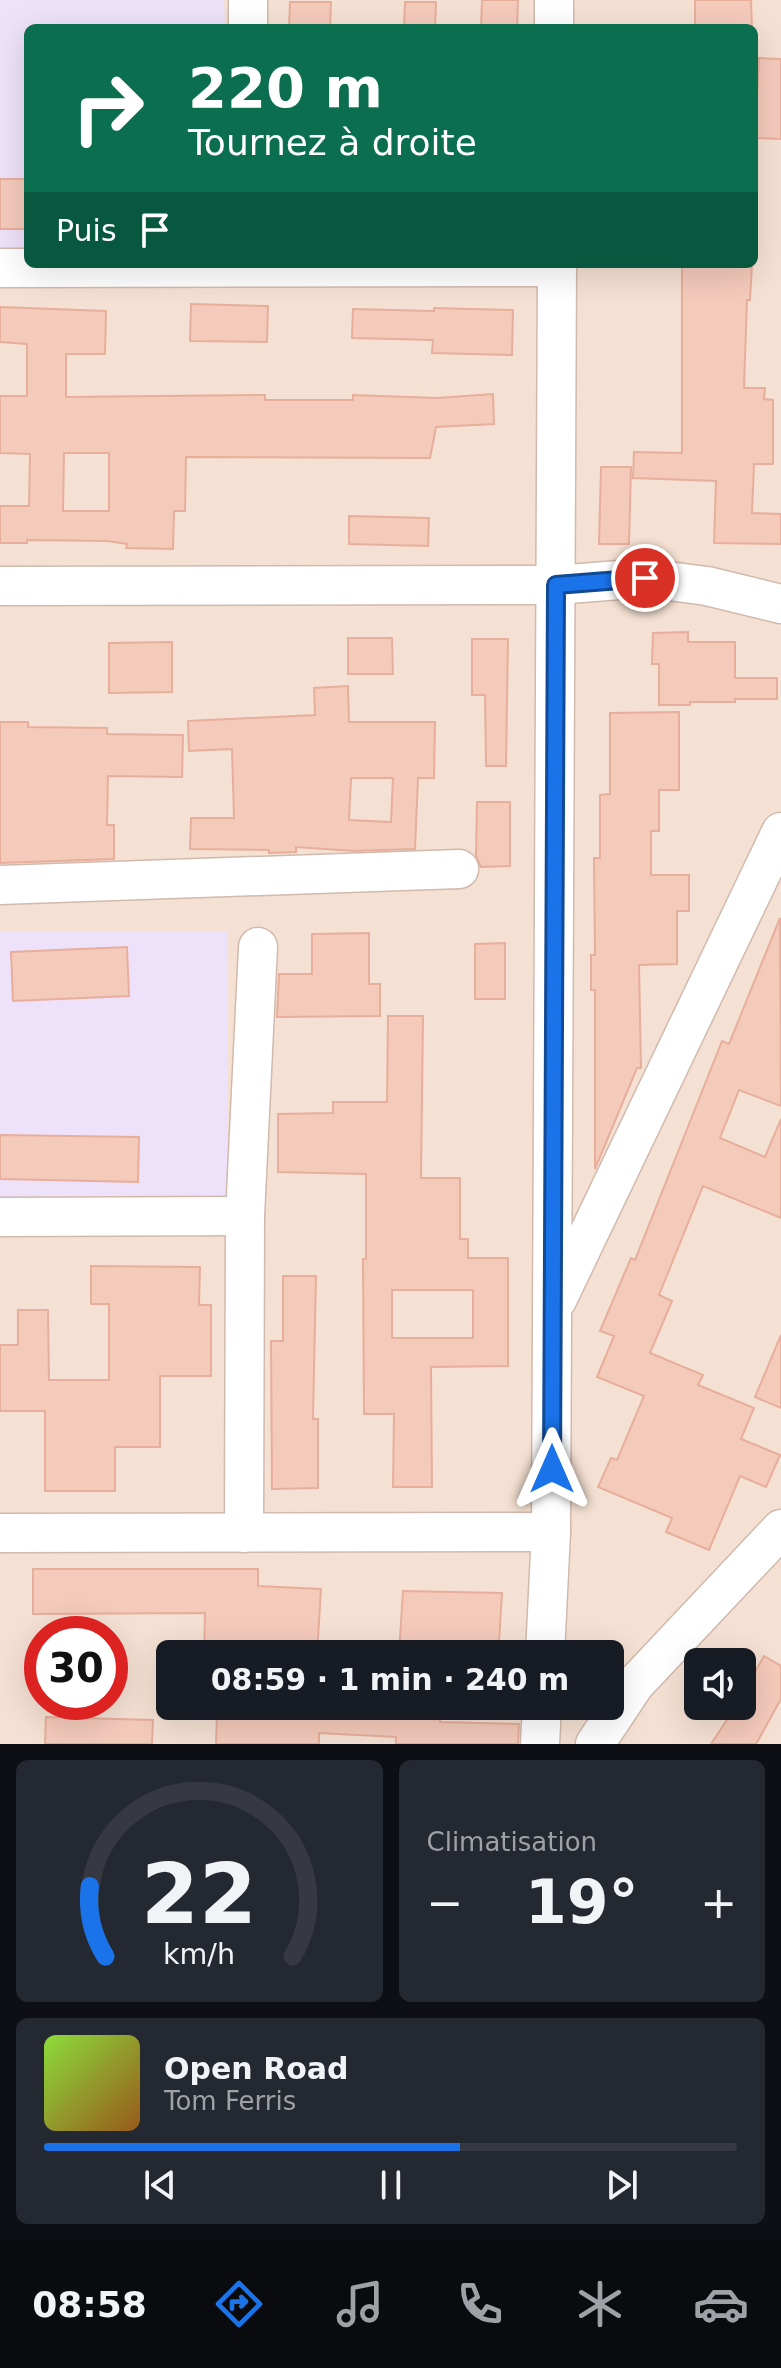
<!DOCTYPE html>
<html lang="fr">
<meta charset="utf-8">
<style>
:root{--surface:#171b24;--page:#242831;--text:#f1f3f6;--muted:#9ea1a6;--line:#363941;--accent:#1a73e8}
body{margin:0;font-family:"DejaVu Sans",sans-serif;background:var(--page);color:var(--text);height:100vh;display:flex;flex-direction:column;font-size:30px;white-space:nowrap}
*{box-sizing:border-box;margin:0}
p{font-size:26px;color:var(--muted)}
.icon{flex:none;width:44px;height:44px;fill:none;stroke:currentColor;stroke-width:2;stroke-linecap:round;stroke-linejoin:round}
.map{position:relative;height:1744px;overflow:hidden}
.sheet{display:flex;flex-direction:column;gap:16px;padding:16px;background:#0d0f14;flex:1}
.sheet>*{flex:none}
.guide{position:absolute;left:24px;top:24px;width:734px;height:244px;border-radius:12px;box-shadow:0 8px 32px #0002;background:#0b6e4f;color:#fff;overflow:hidden}
.controls{position:absolute;left:684px;top:1648px;display:grid;gap:16px}
.controls a{display:grid;place-items:center;width:72px;height:72px;border-radius:12px;background:var(--surface);box-shadow:0 8px 32px #0002;font-size:40px}
.speed{position:absolute;left:24px;top:1616px;display:flex;gap:16px;font-size:40px;font-weight:700;text-align:center}
.speed>*{display:grid;place-content:center;width:104px;height:104px;border-radius:50%;background:var(--surface);box-shadow:0 8px 32px #0002;line-height:1}
.speed .limit{border:12px solid #d22;background:#fff;color:#111}
.pin{position:absolute;display:grid;place-items:center;width:68px;height:68px;color:#fff;margin:-34px;border:4px solid #fff;border-radius:50%;box-shadow:0 2px 8px #0007}
.me{position:absolute;width:88px;margin:-44px;rotate:0deg;stroke-linejoin:round;filter:drop-shadow(0 0 6px #0008)}
.turn{display:flex;align-items:center;gap:28px;height:168px;padding:0 32px;font-size:36px}
.turn .icon{width:104px;height:104px;stroke-width:2.5}
.turn b{display:block;font-size:56px;line-height:68px}
.then{display:flex;align-items:center;height:76px;padding:0 32px;background:#0003;gap:16px;font-size:30px}
.big{font-size:60px;font-weight:700;line-height:1.1}
.sheet .widget{flex:1;display:flex;flex-direction:column;justify-content:center;gap:12px;min-width:0;padding:0 28px;border-radius:12px;background:var(--page)}
.sheet .dial{align-items:center;gap:0}
.dial svg{height:208px;overflow:visible;fill:none;stroke:var(--line);stroke-width:7;stroke-linecap:round;text-anchor:middle}
.dial text{fill:var(--text);stroke:none}
.song{display:flex;align-items:center;gap:24px}
.cover{width:96px;height:96px;border-radius:12px;background:linear-gradient(135deg,hsl(90 70% 55%),hsl(30 70% 35%))}
.played{height:8px;border-radius:4px;background:linear-gradient(90deg,var(--accent) 60%,var(--line) 60%)}
.keys{display:flex;justify-content:space-around;direction:ltr}
.heat{display:flex;justify-content:space-between;align-items:center;font-size:44px;direction:ltr}
.sheet .tiles{flex:1;display:grid;gap:16px;grid-template-columns:1fr 1fr}
.widget:last-child{grid-column:span 2}
.trip{position:absolute;left:156px;top:1640px;width:468px;height:80px;border-radius:12px;background:var(--surface);box-shadow:0 8px 32px #0002;font-weight:700;line-height:80px;text-align:center}
.tab-bar{display:flex;height:128px;justify-content:space-around;align-items:center;background:#090b0e;color:var(--muted)}
.tab-bar .icon{width:56px;height:56px}
.tab-bar .selected{color:var(--accent)}
.tab-bar b{font-size:36px;color:var(--text)}
.map>svg:first-child{display:block}
.residential{fill:#f5e1d3;fill-rule:evenodd}
.education{fill:#eee1fa}
.building{fill:#f4cabb;stroke:#e7ae9b;stroke-width:2;fill-rule:evenodd}
.lines{fill:none;stroke-linecap:round;stroke-linejoin:round}
.minor-casing{stroke:#d1b9ad;stroke-width:41}
.minor{stroke:#fff;stroke-width:38}
.route-casing{stroke:#114b97;stroke-width:20}
.route{stroke:#1a73e8;stroke-width:14}
</style>
<div class="map">
<svg width="781" height="1744" viewBox="0 0 781 1744">
<rect width="100%" height="100%" fill="#fdf0e5"/>
<path class="residential" d="M 0,0 L 781,0 L 781,1744 L 0,1744 ZM 28,28 L 754,28 L 754,264 L 28,264 ZM 42,1634 L 110,1634 L 110,1702 L 42,1702 ZM 170,1654 L 610,1654 L 610,1706 L 170,1706 ZM 698,1662 L 742,1662 L 742,1706 L 698,1706 Z"/>
<g class="education">
<path d="M 0,0 L 224,0 L 225,28 L 28,28 L 28,254 L 0,254 Z"/>
<path d="M 227,931 L 228,1195 L 0,1197 L 0,932 Z"/>
</g>
<g class="building">
<path d="M 482,0 L 518,0 L 517,28 L 481,28 Z"/>
<path d="M 695,0 L 751,0 L 752,28 L 695,28 Z"/>
<path d="M 290,2 L 331,2 L 330,28 L 289,28 Z"/>
<path d="M 405,2 L 436,2 L 435,28 L 404,28 Z"/>
<path d="M 759,58 L 781,59 L 781,139 L 755,138 Z"/>
<rect x="0" y="179" width="28" height="50"/>
<path d="M 682,264 L 752,264 L 750,300 L 747,300 L 744,388 L 765,388 L 764,399 L 773,400 L 773,464 L 754,464 L 752,513 L 781,514 L 781,544 L 714,543 L 716,481 L 633,478 L 634,452 L 682,453 Z"/>
<path d="M 191,304 L 268,306 L 267,342 L 190,341 Z"/>
<path d="M 0,307 L 106,311 L 105,354 L 66,354 L 66,397 L 265,395 L 265,400 L 353,400 L 353,395 L 437,398 L 493,394 L 494,424 L 436,427 L 430,458 L 186,457 L 185,511 L 174,511 L 173,549 L 126,548 L 127,544 L 108,541 L 27,540 L 27,543 L 0,543 L 0,506 L 29,506 L 30,454 L 0,453 L 0,396 L 27,396 L 27,344 L 0,342 ZM 64,453 L 109,453 L 109,511 L 63,511 Z"/>
<path d="M 434,308 L 513,310 L 512,355 L 432,353 L 433,340 L 352,338 L 353,309 L 434,311 Z"/>
<path d="M 601,467 L 631,467 L 629,544 L 599,544 Z"/>
<path d="M 349,516 L 429,518 L 428,546 L 349,544 Z"/>
<path d="M 688,632 L 688,642 L 735,642 L 735,678 L 777,678 L 777,699 L 735,699 L 735,702 L 690,702 L 690,705 L 659,705 L 659,664 L 652,664 L 653,633 Z"/>
<path d="M 348,638 L 392,638 L 393,674 L 348,674 Z"/>
<path d="M 472,639 L 508,639 L 506,766 L 486,766 L 485,695 L 472,695 Z"/>
<path d="M 172,642 L 172,692 L 109,693 L 109,643 Z"/>
<path d="M 348,686 L 349,722 L 435,722 L 434,778 L 418,778 L 415,849 L 354,851 L 296,847 L 296,852 L 269,853 L 269,850 L 190,849 L 191,818 L 234,818 L 232,749 L 189,751 L 188,721 L 315,715 L 314,688 ZM 351,778 L 393,778 L 391,822 L 349,820 Z"/>
<path d="M 679,712 L 679,790 L 659,790 L 659,831 L 651,831 L 651,875 L 689,875 L 689,911 L 677,911 L 677,964 L 639,965 L 641,1068 L 637,1068 L 595,1169 L 595,990 L 591,990 L 591,955 L 595,955 L 594,858 L 600,858 L 600,795 L 610,794 L 610,713 Z"/>
<path d="M 0,722 L 28,722 L 28,727 L 107,728 L 107,734 L 183,735 L 182,777 L 108,776 L 107,825 L 114,825 L 114,859 L 0,863 Z"/>
<path d="M 477,802 L 510,802 L 510,866 L 481,867 L 476,856 Z"/>
<path d="M 780,918 L 781,1106 L 739,1090 L 720,1138 L 765,1157 L 781,1119 L 781,1218 L 703,1186 L 659,1295 L 672,1301 L 650,1353 L 703,1375 L 698,1385 L 754,1408 L 741,1439 L 780,1455 L 766,1487 L 740,1476 L 709,1550 L 666,1532 L 672,1518 L 598,1487 L 611,1458 L 617,1460 L 644,1396 L 597,1377 L 614,1336 L 600,1331 L 631,1258 L 635,1260 L 722,1041 L 729,1044 Z"/>
<path d="M 369,933 L 369,984 L 380,984 L 380,1016 L 277,1017 L 279,974 L 312,974 L 312,934 Z"/>
<path d="M 505,943 L 505,999 L 475,999 L 475,944 Z"/>
<path d="M 127,947 L 129,996 L 13,1001 L 11,952 Z"/>
<path d="M 388,1016 L 423,1016 L 421,1178 L 460,1178 L 460,1239 L 468,1239 L 468,1258 L 508,1258 L 508,1366 L 431,1367 L 432,1487 L 393,1487 L 394,1414 L 364,1414 L 363,1259 L 366,1259 L 366,1174 L 278,1172 L 278,1114 L 333,1113 L 333,1102 L 387,1102 ZM 392,1290 L 473,1290 L 473,1338 L 392,1338 Z"/>
<path d="M 0,1135 L 139,1137 L 138,1182 L 0,1179 Z"/>
<path d="M 91,1266 L 200,1267 L 199,1305 L 211,1305 L 211,1376 L 160,1376 L 160,1447 L 115,1447 L 115,1491 L 45,1491 L 45,1411 L 0,1411 L 0,1345 L 18,1345 L 18,1310 L 48,1310 L 49,1380 L 109,1380 L 109,1304 L 91,1304 Z"/>
<path d="M 283,1276 L 316,1276 L 313,1419 L 318,1419 L 318,1488 L 272,1489 L 271,1341 L 283,1341 Z"/>
<path d="M 781,1335 L 781,1408 L 755,1397 Z"/>
<path d="M 33,1569 L 258,1569 L 258,1586 L 321,1589 L 317,1654 L 204,1654 L 205,1613 L 33,1614 Z"/>
<path d="M 403,1591 L 502,1593 L 499,1642 L 484,1642 L 483,1654 L 399,1654 Z"/>
<path d="M 764,1656 L 781,1666 L 781,1699 L 756,1744 L 711,1744 L 736,1706 L 742,1706 L 742,1695 Z"/>
<path d="M 275,1706 L 343,1708 L 343,1706 L 382,1706 L 382,1709 L 441,1712 L 440,1722 L 519,1724 L 518,1744 L 396,1744 L 396,1737 L 319,1733 L 319,1744 L 216,1744 L 217,1714 L 274,1715 Z"/>
<path d="M 46,1717 L 153,1720 L 152,1744 L 45,1744 Z"/>
</g>
<g class="lines">
<defs>
<g id="minor">
<path d="M 554,0 L 554,28"/>
<path d="M 248,28 L 248,0"/>
<path d="M 0,268 L 557,267"/>
<path d="M 0,586 L 556,585 L 645,578 L 707,586 L 781,604"/>
<path d="M 0,885 L 459,869"/>
<path d="M 0,1217 L 245,1216"/>
<path d="M 557,1300 L 781,832"/>
<path d="M 0,1533 L 551,1532"/>
<path d="M 244,1533 L 245,1216 L 258,947"/>
<path d="M 545,1654 L 551,1532 L 557,264"/>
<path d="M 540,1744 L 542,1706"/>
<path d="M 595,1744 L 635,1684 L 781,1529"/>
</g>
</defs>
<use href="#minor" class="minor-casing"/>
<use href="#minor" class="minor"/>
</g>
<g class="lines">
<defs>
<path id="route" d="M 552,1469 L 556,585 L 645,578"/>
</defs>
<use href="#route" class="route-casing"/>
<use href="#route" class="route"/>
</g>
</svg>
<div class="controls">
<a><svg class="icon" aria-label="sound" viewBox="0 0 24 24"><path d="M4 9h4l5-4v14l-5-4H4zM17 9q2 3 0 6"/></svg></a>
</div>
<div class="speed"><div class="limit">30</div></div>
<div class="pin" style="left:645px;top:578px;background:#d93025"><svg class="icon" aria-label="arrive" viewBox="0 0 24 24"><path d="M6 21V4h12l-3 4 3 4H6"/></svg></div>
<svg class="me" style="left:552px;top:1469px" viewBox="-20 -20 40 40"><path d="M0-17L14 15 0 8-14 15z" fill="#1a73e8" stroke="#fff" stroke-width="4"/></svg>
<div class="trip">08:59 · 1 min · 240 m</div>
<div class="guide">
<div class="turn"><svg class="icon" aria-label="right" viewBox="0 0 24 24"><path d="M7 20v-9h11M14 6l5 5-5 5"/></svg><div><b>220 m</b>Tournez à droite</div></div>
<div class="then">Puis<svg class="icon" aria-label="arrive" viewBox="0 0 24 24"><path d="M6 21V4h12l-3 4 3 4H6"/></svg></div>
</div>
</div>
<section class="sheet">
<div class="tiles">
<div class="widget dial"><svg viewBox="0 0 100 80">
<path d="M14 69A42 42 0 1 1 86 69"/>
<path d="M14 69A42 42 0 0 1 8 42" stroke="#1a73e8"/>
<text x="50" y="56" font-size="32" font-weight="700">22</text>
<text x="50" y="72" font-size="11">km/h</text>
</svg></div>
<div class="widget"><p>Climatisation</p>
<div class="heat"><a>−</a><b class="big">19°</b><a>+</a></div>
</div>
<div class="widget">
<div class="song"><i class="cover"></i><div><b>Open Road</b><p>Tom Ferris</p></div></div>
<div class="played"></div>
<div class="keys"><svg class="icon" aria-label="previous" viewBox="0 0 24 24"><path d="M18 5L8 12l10 7zM5 5v14"/></svg><svg class="icon" aria-label="pause" viewBox="0 0 24 24"><path d="M8 5v14M16 5v14"/></svg><svg class="icon" aria-label="next" viewBox="0 0 24 24"><path d="M6 5l10 7-10 7zM19 5v14"/></svg></div>
</div>
</div>
</section>
<nav class="tab-bar">
<b>08:58</b>
<svg class="icon selected" aria-label="directions" viewBox="0 0 24 24"><path d="M12 3l9 9-9 9-9-9zM9 14v-3h6M13 9l2 2-2 2"/></svg>
<svg class="icon" aria-label="music" viewBox="0 0 24 24"><path d="M9 18V5l10-2v13"/><circle cx="6" cy="18" r="3"/><circle cx="16" cy="16" r="3"/></svg>
<svg class="icon" aria-label="phone" viewBox="0 0 24 24"><path d="M5 4h4l2 5-3 2q2 4 5 5l2-3 5 2v4C11 20 4 13 5 4z"/></svg>
<svg class="icon" aria-label="climate" viewBox="0 0 24 24"><path d="M12 3v18M4 7l16 10M4 17L20 7"/></svg>
<svg class="icon" aria-label="car" viewBox="0 0 24 24"><path d="M5 17H2v-5l4-1 3-4h7l3 4 3 1v5h-3M9 17h6M6 11h13"/><circle cx="7" cy="17" r="2"/><circle cx="17" cy="17" r="2"/></svg>
</nav>
